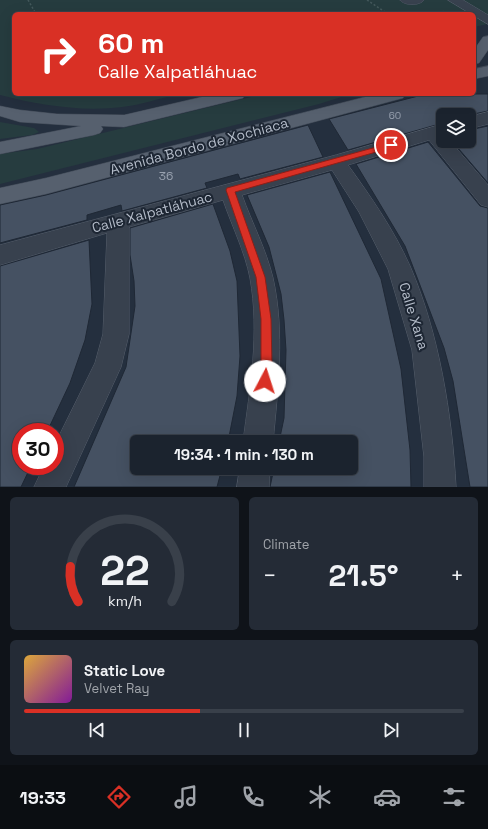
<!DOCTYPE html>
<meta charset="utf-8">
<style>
:root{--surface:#1b232e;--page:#242b36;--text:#f1f3f6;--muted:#a0a4aa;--line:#39404a;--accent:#d93025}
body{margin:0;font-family:"Space Grotesk",sans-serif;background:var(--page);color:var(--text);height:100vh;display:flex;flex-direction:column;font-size:15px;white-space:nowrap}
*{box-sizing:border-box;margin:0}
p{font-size:13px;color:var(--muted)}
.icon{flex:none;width:22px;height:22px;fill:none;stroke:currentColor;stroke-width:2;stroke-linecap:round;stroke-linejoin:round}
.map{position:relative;height:487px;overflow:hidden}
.sheet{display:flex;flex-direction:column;gap:10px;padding:10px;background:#0f1319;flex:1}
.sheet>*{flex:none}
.top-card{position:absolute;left:12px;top:12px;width:464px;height:84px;border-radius:6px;box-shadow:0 4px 16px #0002,0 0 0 1px var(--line);background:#d93025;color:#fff;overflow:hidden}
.controls{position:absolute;left:436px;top:108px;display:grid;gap:8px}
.controls a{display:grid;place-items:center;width:40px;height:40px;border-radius:6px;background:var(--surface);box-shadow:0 4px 16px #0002,0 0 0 1px var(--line);font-size:20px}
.speed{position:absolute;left:12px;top:423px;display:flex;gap:8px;font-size:20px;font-weight:700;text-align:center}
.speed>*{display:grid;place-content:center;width:52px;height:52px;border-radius:50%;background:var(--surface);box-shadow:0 4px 16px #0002,0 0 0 1px var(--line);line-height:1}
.speed .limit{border:6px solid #d22;background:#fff;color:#111}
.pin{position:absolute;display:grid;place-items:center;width:34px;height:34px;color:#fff;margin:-17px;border:2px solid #fff;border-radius:50%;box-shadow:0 1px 4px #0007}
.me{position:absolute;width:44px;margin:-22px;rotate:5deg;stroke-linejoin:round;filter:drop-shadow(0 0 3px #0008)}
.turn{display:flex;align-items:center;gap:14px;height:84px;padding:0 20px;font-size:18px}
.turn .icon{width:52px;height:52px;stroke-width:2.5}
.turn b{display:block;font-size:28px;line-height:34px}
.big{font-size:30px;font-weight:700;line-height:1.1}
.sheet .tile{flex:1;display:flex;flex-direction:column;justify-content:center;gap:6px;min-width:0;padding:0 14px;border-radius:6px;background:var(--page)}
.sheet .dial{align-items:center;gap:0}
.dial svg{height:104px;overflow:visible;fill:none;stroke:var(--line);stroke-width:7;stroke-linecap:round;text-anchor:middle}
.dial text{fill:var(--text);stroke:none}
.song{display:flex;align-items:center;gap:12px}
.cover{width:48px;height:48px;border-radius:6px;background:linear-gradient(135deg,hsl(40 70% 55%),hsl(290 70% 35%))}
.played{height:4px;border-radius:2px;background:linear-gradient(90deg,var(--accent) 40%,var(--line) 40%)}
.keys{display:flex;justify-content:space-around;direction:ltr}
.heat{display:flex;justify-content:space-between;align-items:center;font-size:22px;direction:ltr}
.sheet .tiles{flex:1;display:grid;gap:10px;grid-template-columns:1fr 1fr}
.tile:last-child{grid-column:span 2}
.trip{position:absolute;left:130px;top:435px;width:228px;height:40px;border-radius:6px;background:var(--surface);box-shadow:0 4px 16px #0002,0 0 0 1px var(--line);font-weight:700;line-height:40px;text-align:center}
.menu{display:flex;height:64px;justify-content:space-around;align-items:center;background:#0b0e12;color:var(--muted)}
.menu .icon{width:28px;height:28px}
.menu .on{color:var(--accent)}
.menu b{font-size:18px;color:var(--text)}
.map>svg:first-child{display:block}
.green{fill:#263c3f}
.building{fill:#455162;stroke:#1f2835}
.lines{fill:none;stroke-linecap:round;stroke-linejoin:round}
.minor-casing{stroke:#565f6c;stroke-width:1}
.major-casing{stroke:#414a57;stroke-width:1}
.path{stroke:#44595c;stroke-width:1.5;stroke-dasharray:2 2;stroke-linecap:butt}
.minor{fill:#38414e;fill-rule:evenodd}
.major{fill:#56606e;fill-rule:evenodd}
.route{fill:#d93025;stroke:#8d1f18}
.labels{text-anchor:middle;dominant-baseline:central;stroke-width:4;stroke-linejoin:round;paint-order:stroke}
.far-number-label{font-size:10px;fill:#98a1af}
.number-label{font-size:12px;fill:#98a1af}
.street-label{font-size:14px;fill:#b4bcc9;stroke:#1d2633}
</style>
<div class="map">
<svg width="488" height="487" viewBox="0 0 488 487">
<rect width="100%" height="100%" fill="#242f3e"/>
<g class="green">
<path d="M 0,0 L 488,0 L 488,24 L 474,27 L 474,14 L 14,14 L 14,94 L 179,94 C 161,98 141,105 122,107 C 81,112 39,105 0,95 Z"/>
<path d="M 263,94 L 351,94 L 319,104 L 0,184 L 0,154 L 37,149 Z"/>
<path d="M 0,122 L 34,128 L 39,132 L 32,135 L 0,139 Z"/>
</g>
<g class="building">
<path d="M 426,94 L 488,94 L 488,111 L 469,115 L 443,115 L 443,123 L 348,150 L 329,119 Z"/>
<path d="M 308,125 L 323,157 L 240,179 L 238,174 L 205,183 L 207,188 L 122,211 L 121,205 L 87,215 L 87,220 L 0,243 L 0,205 L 46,195 Z"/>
<path d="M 488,126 L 488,183 L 452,141 L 469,141 L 469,130 Z"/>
<path d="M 428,142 L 480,206 L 488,208 L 488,487 L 470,487 L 453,381 L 444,348 L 405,246 L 356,164 Z"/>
<path d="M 330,172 L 381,279 L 401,369 L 410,450 L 411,487 L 270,487 L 274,468 L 351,468 L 351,442 L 279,442 L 284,418 L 286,350 L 284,320 L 281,294 L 269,247 L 247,195 Z"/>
<path d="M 213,204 L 230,251 L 237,281 L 240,356 L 237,396 L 228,442 L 137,442 L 137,468 L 222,468 L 217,487 L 74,487 L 126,367 L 135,306 L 134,281 L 130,255 L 130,228 Z"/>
<path d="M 89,240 L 92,304 L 85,340 L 70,383 L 47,432 L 21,432 L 21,466 L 31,466 L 21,487 L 0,487 L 0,266 Z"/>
</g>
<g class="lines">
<defs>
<g id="minor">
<path d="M 400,0 L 424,0 C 420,6 404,6 400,0 Z"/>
<path d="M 448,0 L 463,0 L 488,15 L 488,24 Z"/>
<path d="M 488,112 L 488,124 L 469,129 L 469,117 Z"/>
<path d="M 443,124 L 443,141 L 450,141 L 488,185 L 488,207 L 481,205 L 429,140 L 348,165 C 371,197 394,230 410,266 C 439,333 452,414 456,487 L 424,487 L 424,457 L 412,350 L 388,269 L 359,212 L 332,170 L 242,195 C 252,223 266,249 273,278 C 285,332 278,388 273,442 L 243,442 C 250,388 260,333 250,278 C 245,252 232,226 223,200 L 129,227 L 129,334 L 121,367 L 66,487 L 34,487 L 44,466 L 55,466 L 55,444 L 95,363 L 103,334 L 107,233 L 0,265 L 0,245 L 336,155 Z"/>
<path d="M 240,468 L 270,468 L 269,487 L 237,487 Z"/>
</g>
<g id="major">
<path d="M 488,36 L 488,50 L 479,63 L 474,64 L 474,50 L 483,37 Z"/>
<path d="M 488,66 L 488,76 L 474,79 L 474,69 Z"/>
<path d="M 215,94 L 245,94 L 243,98 L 124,127 L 101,126 L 103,129 L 100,133 L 94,135 L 0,154 L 0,142 L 81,126 L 20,122 L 0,116 L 0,106 L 20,110 L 57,114 L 124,115 Z"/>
<path d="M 377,94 L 405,94 L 403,98 L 46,194 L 0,204 L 0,188 L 46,178 Z"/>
</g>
</defs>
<use href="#minor" class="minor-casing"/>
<use href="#major" class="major-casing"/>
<g class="path">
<path d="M 28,0 L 36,14"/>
<path d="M 367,0 L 388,14"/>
<path d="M 434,14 L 445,11"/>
</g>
<use href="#minor" class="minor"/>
<use href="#major" class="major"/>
</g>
<path class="route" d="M 391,143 L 394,143 L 394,147 L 235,192 L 265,277 L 271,319 L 272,366 L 269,385 L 265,387 L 261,385 L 259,381 L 261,366 L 261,319 L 256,277 L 226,190 L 227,188 Z"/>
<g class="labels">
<g class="far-number-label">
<text x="395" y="115">60</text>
</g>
<g class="number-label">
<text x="166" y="176">36</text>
</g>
<g class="street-label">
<text transform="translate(199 146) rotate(-15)">Avenida Bordo de Xochiaca</text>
<text transform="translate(152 212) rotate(-15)">Calle Xalpatláhuac</text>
<text transform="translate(414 316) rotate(73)">Calle Xana</text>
</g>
</g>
</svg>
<div class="controls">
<a><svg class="icon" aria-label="layers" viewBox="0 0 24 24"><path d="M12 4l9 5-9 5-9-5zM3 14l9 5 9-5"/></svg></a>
</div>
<div class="speed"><div class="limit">30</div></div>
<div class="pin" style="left:391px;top:145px;background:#d93025"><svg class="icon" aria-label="arrive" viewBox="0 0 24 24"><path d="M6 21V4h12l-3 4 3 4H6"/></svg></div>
<svg class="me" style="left:265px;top:381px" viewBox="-20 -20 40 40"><circle r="19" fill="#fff"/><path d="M0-13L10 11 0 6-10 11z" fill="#d93025"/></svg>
<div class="trip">19:34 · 1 min · 130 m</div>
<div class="top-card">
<div class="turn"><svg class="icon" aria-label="right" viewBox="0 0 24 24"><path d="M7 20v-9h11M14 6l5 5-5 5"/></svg><div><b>60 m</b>Calle Xalpatláhuac</div></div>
</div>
</div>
<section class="sheet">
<div class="tiles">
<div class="tile dial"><svg viewBox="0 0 100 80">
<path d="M14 69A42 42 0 1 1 86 69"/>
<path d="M14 69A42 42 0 0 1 8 42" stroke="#d93025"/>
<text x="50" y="56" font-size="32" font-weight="700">22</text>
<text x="50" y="72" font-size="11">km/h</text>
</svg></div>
<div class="tile"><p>Climate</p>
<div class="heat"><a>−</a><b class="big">21.5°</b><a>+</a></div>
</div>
<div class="tile">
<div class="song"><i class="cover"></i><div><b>Static Love</b><p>Velvet Ray</p></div></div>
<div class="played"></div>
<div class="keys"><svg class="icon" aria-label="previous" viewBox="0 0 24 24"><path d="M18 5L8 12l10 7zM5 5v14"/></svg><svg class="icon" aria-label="pause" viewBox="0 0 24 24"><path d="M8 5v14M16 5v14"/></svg><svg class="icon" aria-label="next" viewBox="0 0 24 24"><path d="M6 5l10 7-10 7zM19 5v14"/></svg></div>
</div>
</div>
</section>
<nav class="menu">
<b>19:33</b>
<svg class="icon on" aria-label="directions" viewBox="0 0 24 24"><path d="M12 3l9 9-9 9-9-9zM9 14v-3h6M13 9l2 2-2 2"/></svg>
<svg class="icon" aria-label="music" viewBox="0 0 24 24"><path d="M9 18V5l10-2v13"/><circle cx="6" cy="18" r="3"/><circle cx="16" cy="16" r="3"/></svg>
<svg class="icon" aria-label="phone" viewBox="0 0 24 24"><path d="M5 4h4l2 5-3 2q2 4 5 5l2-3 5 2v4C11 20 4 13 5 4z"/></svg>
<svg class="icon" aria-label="climate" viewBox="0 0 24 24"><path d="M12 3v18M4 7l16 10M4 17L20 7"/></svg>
<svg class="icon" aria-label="car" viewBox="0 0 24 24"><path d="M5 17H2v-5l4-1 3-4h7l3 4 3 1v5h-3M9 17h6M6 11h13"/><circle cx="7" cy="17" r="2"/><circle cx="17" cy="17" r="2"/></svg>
<svg class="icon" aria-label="filters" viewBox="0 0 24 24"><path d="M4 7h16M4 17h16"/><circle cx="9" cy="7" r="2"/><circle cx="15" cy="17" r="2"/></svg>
</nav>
